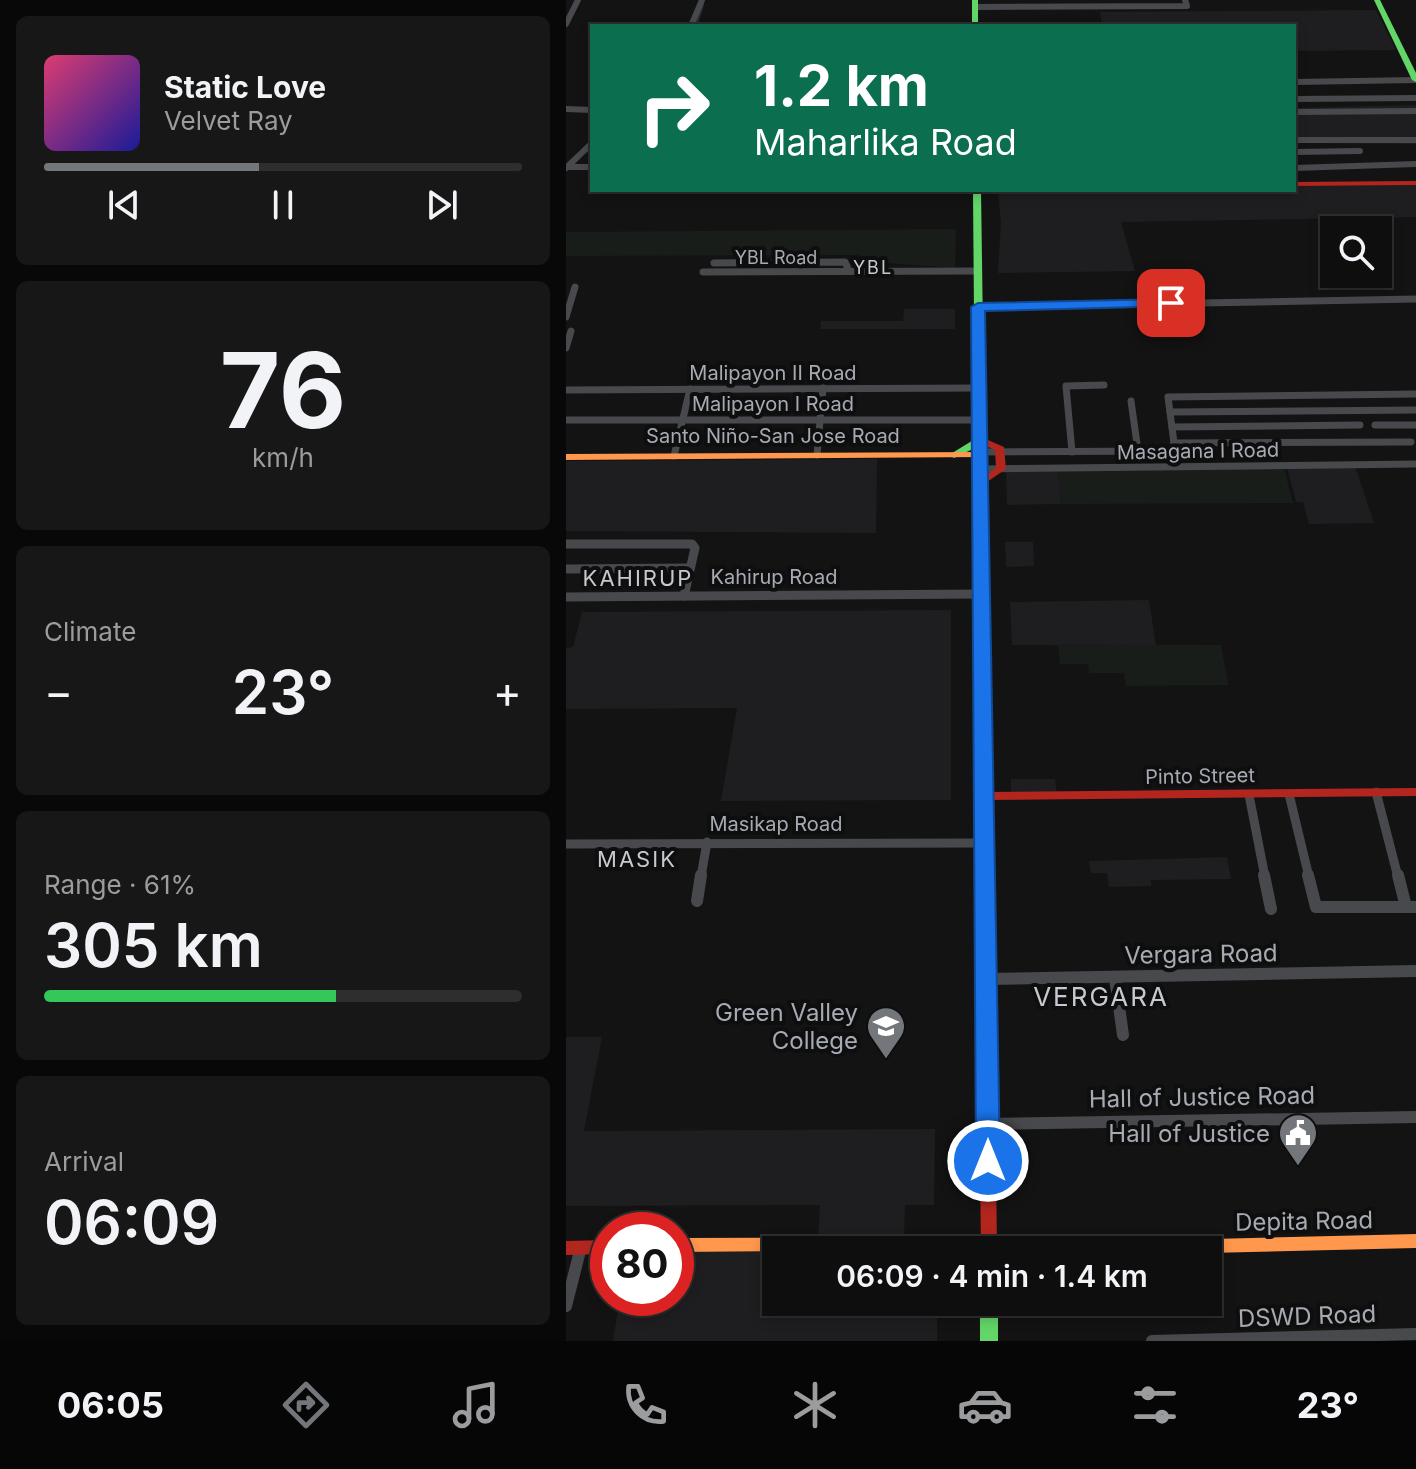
<!DOCTYPE html>
<meta charset="utf-8">
<style>
:root{--surface:#0e0e0f;--page:#171718;--text:#f1f3f6;--muted:#9b9c9e;--line:#2e2e2f;--accent:#73767b}
body{margin:0;font-family:Inter,sans-serif;background:var(--page);color:var(--text);height:100vh;display:flex;flex-direction:column;font-size:30px;white-space:nowrap}
*{box-sizing:border-box;margin:0}
p{font-size:26px;color:var(--muted)}
.icon{flex:none;width:44px;height:44px;fill:none;stroke:currentColor;stroke-width:2;stroke-linecap:round;stroke-linejoin:round}
.map{position:relative;flex:1;overflow:hidden}
.details{display:flex;flex-direction:column;gap:16px;padding:16px;background:#080808;width:566px}
.details>*{flex:none}
.guide{position:absolute;left:24px;top:24px;width:706px;height:168px;border-radius:0px;box-shadow:0 4px 12px #0003,0 0 0 2px var(--line);background:#0b6e4f;color:#fff;overflow:hidden}
.controls{position:absolute;left:754px;top:216px;display:grid;gap:16px}
.controls a{display:grid;place-items:center;width:72px;height:72px;border-radius:0px;background:var(--surface);box-shadow:0 4px 12px #0003,0 0 0 2px var(--line);font-size:40px}
.speed{position:absolute;left:24px;top:1212px;display:flex;gap:16px;font-size:40px;font-weight:700;text-align:center}
.speed>*{display:grid;place-content:center;width:104px;height:104px;border-radius:50%;background:var(--surface);box-shadow:0 4px 12px #0003,0 0 0 2px var(--line);line-height:1}
.speed .limit{border:12px solid #d22;background:#fff;color:#111}
.pin{position:absolute;display:grid;place-items:center;width:68px;height:68px;color:#fff;margin:-34px;border-radius:16px;box-shadow:0 4px 12px #0006}
.me{position:absolute;width:88px;margin:-44px;rotate:0deg;stroke-linejoin:round;filter:drop-shadow(0 0 6px #0008)}
.turn{display:flex;align-items:center;gap:28px;height:168px;padding:0 32px;font-size:36px}
.turn .icon{width:104px;height:104px;stroke-width:2.5}
.turn b{display:block;font-size:56px;line-height:68px}
.big{font-size:60px;font-weight:600;line-height:1.1}
.details .card{flex:1;display:flex;flex-direction:column;justify-content:center;gap:12px;min-width:0;padding:0 28px;border-radius:12px;background:var(--page)}
.details .dial{align-items:center;gap:0}
.dial b{font-size:104px;line-height:1}
.song{display:flex;align-items:center;gap:24px}
.cover{width:96px;height:96px;border-radius:12px;background:linear-gradient(135deg,hsl(340 70% 55%),hsl(240 70% 35%))}
.played{height:8px;border-radius:4px;background:linear-gradient(90deg,var(--accent) 45%,var(--line) 45%)}
.keys{display:flex;justify-content:space-around;direction:ltr}
.heat{display:flex;justify-content:space-between;align-items:center;font-size:44px;direction:ltr}
.charge{height:12px;border-radius:6px;background:linear-gradient(90deg,#34c759 61%,var(--line) 0)}
.trip{position:absolute;left:196px;top:1236px;width:460px;height:80px;border-radius:0px;background:var(--surface);box-shadow:0 4px 12px #0003,0 0 0 2px var(--line);font-weight:600;line-height:80px;text-align:center}
.tab-bar{display:flex;height:128px;justify-content:space-around;align-items:center;background:#060606;color:var(--muted)}
.tab-bar .icon{width:56px;height:56px}
.tab-bar .selected{color:var(--accent)}
.tab-bar b{font-size:36px;color:var(--text)}
main{display:flex;flex:1;min-height:0}
.map>svg:first-child{display:block}
.built{fill:#1e1e20}
.green{fill:#181d19}
.lines{fill:none;stroke-linecap:round;stroke-linejoin:round}
.stream{stroke:#292f33;stroke-width:2}
.street-far3{stroke:#48494c;stroke-width:6}
.street-far2{stroke:#48494c;stroke-width:7}
.street-far1{stroke:#48494c;stroke-width:9}
.street{stroke:#48494c;stroke-width:12}
.fast{fill:#63d668;fill-rule:evenodd}
.slow{fill:#ff974d;fill-rule:evenodd}
.jam{fill:#b3261e;fill-rule:evenodd}
.route{fill:#1a73e8;stroke:#114b97;stroke-width:2}
.labels{text-anchor:middle;dominant-baseline:central;stroke-width:8;stroke-linejoin:round;paint-order:stroke}
.far-street-label{font-size:18px;fill:#a6abb3;stroke:#0e0e0f}
.far-neighbourhood-label{font-size:18px;letter-spacing:2px;fill:#c6cacf;stroke:#0e0e0f}
.street-label{font-size:20px;fill:#a6abb3;stroke:#0e0e0f}
.neighbourhood-label{font-size:22px;letter-spacing:2px;fill:#c6cacf;stroke:#0e0e0f}
.near-street-label{font-size:24px;fill:#a6abb3;stroke:#0e0e0f}
.near-poi-label{font-size:24px;fill:#a6abb3;stroke:#0e0e0f;text-anchor:end}
.near-neighbourhood-label{font-size:26px;letter-spacing:2px;fill:#c6cacf;stroke:#0e0e0f}
</style>
<main>
<section class="details">
<div class="card">
<div class="song"><i class="cover"></i><div><b>Static Love</b><p>Velvet Ray</p></div></div>
<div class="played"></div>
<div class="keys"><svg class="icon" aria-label="previous" viewBox="0 0 24 24"><path d="M18 5L8 12l10 7zM5 5v14"/></svg><svg class="icon" aria-label="pause" viewBox="0 0 24 24"><path d="M8 5v14M16 5v14"/></svg><svg class="icon" aria-label="next" viewBox="0 0 24 24"><path d="M6 5l10 7-10 7zM19 5v14"/></svg></div>
</div>
<div class="card dial"><b>76</b><p>km/h</p></div>
<div class="card"><p>Climate</p>
<div class="heat"><a>−</a><b class="big">23°</b><a>+</a></div>
</div>
<div class="card"><p>Range · 61%</p><b class="big">305 km</b><div class="charge"></div></div>
<div class="card"><p>Arrival</p><b class="big">06:09</b></div>
</section>
<div class="map">
<svg width="850" height="1341" viewBox="0 0 850 1341">
<rect width="100%" height="100%" fill="#131314"/>
<g class="built">
<path d="M 810,10 L 830,50 L 728,51 L 728,26 L 536,26 L 534,12 Z"/>
<path d="M 850,105 L 850,144 L 728,143 L 728,108 Z"/>
<path d="M 850,185 L 850,217 L 555,222 L 569,271 L 432,273 L 435,223 L 432,190 L 728,190 L 728,186 Z"/>
<path d="M 338,309 L 389,309 L 389,329 L 254,329 L 255,321 L 337,321 Z"/>
<path d="M 311,459 L 310,533 L 0,531 L 0,461 Z"/>
<path d="M 789,466 L 808,523 L 743,524 L 737,502 L 730,502 L 721,467 Z"/>
<path d="M 440,470 L 492,470 L 495,504 L 441,505 Z"/>
<path d="M 439,542 L 467,542 L 468,566 L 440,567 Z"/>
<path d="M 583,600 L 590,646 L 446,645 L 444,602 Z"/>
<path d="M 385,610 L 385,800 L 155,801 L 171,708 L 0,709 L 0,648 L 7,647 L 16,612 Z"/>
<path d="M 445,779 L 489,779 L 491,795 L 445,794 Z"/>
<path d="M 661,857 L 665,879 L 585,880 L 585,886 L 543,887 L 541,873 L 525,873 L 523,861 Z"/>
<path d="M 0,1037 L 36,1037 L 18,1131 L 369,1129 L 368,1205 L 339,1205 L 338,1241 L 252,1241 L 254,1205 L 0,1206 Z"/>
<path d="M 110,1248 L 371,1248 L 210,1250 L 210,1302 L 371,1302 L 371,1341 L 47,1341 L 54,1298 L 110,1298 Z"/>
</g>
<g class="green">
<path d="M 390,229 L 389,268 L 295,261 L 294,255 L 0,256 L 0,232 Z"/>
<path d="M 718,468 L 727,503 L 495,504 L 492,470 Z"/>
<path d="M 492,644 L 655,645 L 663,689 L 662,685 L 560,686 L 558,673 L 523,673 L 522,664 L 494,664 Z"/>
</g>
<g class="lines">
<path class="stream" d="M 130,26 L 137,5"/>
<g class="street-far3">
<path d="M 409,7 L 621,6 L 619,0"/>
<path d="M 0,24 L 12,0"/>
<path d="M 125,26 L 136,0"/>
<path d="M 728,82 L 850,80"/>
<path d="M 728,99 L 850,98"/>
<path d="M 0,109 L 26,110"/>
<path d="M 728,112 L 850,111"/>
<path d="M 728,140 L 850,140"/>
<path d="M 728,152 L 794,151"/>
<path d="M 1,167 L 26,167"/>
<path d="M 0,168 L 26,143"/>
<path d="M 728,168 L 850,164"/>
</g>
<g class="street-far2">
<path d="M 148,263 L 279,262 L 283,271"/>
<path d="M 137,272 L 412,271"/>
<path d="M 412,307 L 850,299"/>
<path d="M 0,317 L 9,287"/>
<path d="M 0,348 L 5,331"/>
<path d="M 0,390 L 414,388"/>
<path d="M 565,401 L 572,451"/>
<path d="M 604,412 L 850,410"/>
<path d="M 0,420 L 415,420"/>
<path d="M 809,425 L 850,425"/>
<path d="M 606,427 L 794,425"/>
<path d="M 608,443 L 602,397 L 850,394"/>
<path d="M 608,443 L 845,442"/>
<path d="M 415,452 L 598,451 L 607,448 L 608,443"/>
<path d="M 506,452 L 500,386 L 538,385"/>
<path d="M 251,455 L 257,388"/>
<path d="M 108,456 L 124,389"/>
<path d="M 414,469 L 850,464"/>
</g>
<g class="street-far1">
<path d="M 0,544 L 126,544 L 129,548 L 118,596"/>
<path d="M 0,569 L 124,568"/>
<path d="M 0,597 L 415,594"/>
<path d="M 810,792 L 832,877"/>
<path d="M 723,794 L 743,877"/>
<path d="M 683,795 L 699,877"/>
<path d="M 0,844 L 419,843"/>
<path d="M 135,877 L 141,842"/>
</g>
<g class="street">
<path d="M 698,875 L 705,909"/>
<path d="M 742,875 L 750,907 L 850,907"/>
<path d="M 832,875 L 840,907"/>
<path d="M 131,901 L 135,875"/>
<path d="M 549,978 L 557,1035"/>
<path d="M 422,979 L 850,971"/>
<path d="M 422,1124 L 850,1117"/>
<path d="M 0,1306 L 15,1247"/>
<path d="M 586,1341 L 850,1334"/>
</g>
<g class="fast">
<rect x="406" y="0" width="6" height="26"/>
<path d="M 808,0 L 814,0 L 850,73 L 850,82 L 846,80 Z"/>
<path d="M 407,190 L 415,190 L 420,544 L 415,547 L 410,544 L 409,448 L 388,458 L 383,455 L 409,439 Z"/>
<rect x="414" y="1302" width="18" height="39"/>
</g>
<g class="slow">
<path d="M 415,452 L 420,455 L 419,457 L 0,460 L 0,454 Z"/>
<path d="M 415,541 L 420,544 L 429,1087 L 426,1091 L 421,1093 L 416,1091 L 413,1087 L 410,544 Z"/>
<path d="M 850,1234 L 850,1248 L 642,1253 L 642,1250 L 474,1250 L 476,1245 L 482,1243 Z"/>
<path d="M 423,1237 L 429,1239 L 431,1244 L 429,1249 L 110,1252 L 110,1238 Z"/>
</g>
<g class="jam">
<path d="M 850,181 L 850,185 L 728,186 L 728,182 Z"/>
<path d="M 415,437 L 438,447 L 440,469 L 415,486 L 410,483 L 411,481 L 430,468 L 429,450 L 411,442 L 411,438 Z"/>
<path d="M 850,788 L 850,796 L 419,800 L 414,799 L 412,796 L 414,793 L 419,792 Z"/>
<path d="M 421,1081 L 426,1083 L 429,1087 L 431,1250 L 415,1250 L 413,1087 L 416,1083 Z"/>
<path d="M 42,1240 L 42,1254 L 0,1255 L 0,1241 Z"/>
</g>
</g>
<path class="route" d="M 605,299 L 609,300 L 609,306 L 419,311 L 434,1161 L 431,1169 L 422,1172 L 414,1169 L 410,1161 L 405,307 L 412,303 Z"/>
<defs>
<symbol id="university-pin" viewBox="-11 -11 22 30"><path d="M0 17L-7.5 6A9.5 9.5 0 1 1 7.5 6Z" fill="#73767b" stroke="#0e0e0f"/><path d="M0-5L7-2L0 1L-7-2ZM-4 1L0 2.5L4 1V4Q0 6-4 4Z" fill="#fff"/></symbol>
<symbol id="civic-pin" viewBox="-11 -11 22 30"><path d="M0 17L-7.5 6A9.5 9.5 0 1 1 7.5 6Z" fill="#73767b" stroke="#0e0e0f"/><path d="M-.6-6.5H3V-4.5H.6V-3L4-1V1h2V6H-6V1h2V-1L-.6-3ZM-1.2 2.5V6h2.4V2.5Z" fill="#fff"/></symbol>
</defs>
<g fill-rule="evenodd">
<use href="#university-pin" x="298" y="1004" width="44" height="60"/>
<use href="#civic-pin" x="710" y="1111" width="44" height="60"/>
</g>
<g class="labels">
<g class="far-street-label">
<text x="210" y="257">YBL Road</text>
</g>
<g class="far-neighbourhood-label">
<text x="307" y="267">YBL</text>
</g>
<g class="street-label">
<text x="207" y="373">Malipayon II Road</text>
<text x="207" y="404">Malipayon I Road</text>
<text x="207" y="436">Santo Niño-San Jose Road</text>
<text transform="translate(632 451) rotate(-1)">Masagana I Road</text>
<text x="208" y="577">Kahirup Road</text>
<text transform="translate(634 776) rotate(-1)">Pinto Street</text>
<text x="210" y="824">Masikap Road</text>
</g>
<g class="neighbourhood-label">
<text x="72" y="578">KAHIRUP</text>
<text x="71" y="859">MASIK</text>
</g>
<g class="near-street-label">
<text transform="translate(635 954) rotate(-1)">Vergara Road</text>
<text transform="translate(636 1097) rotate(-1)">Hall of Justice Road</text>
<text transform="translate(738 1221) rotate(-1)">Depita Road</text>
<text transform="translate(741 1316) rotate(-2)">DSWD Road</text>
</g>
<g class="near-poi-label">
<text x="292" y="1012">Green Valley<tspan x="292" dy="28">College</tspan></text>
<text x="704" y="1133">Hall of Justice</text>
</g>
<g class="near-neighbourhood-label">
<text x="535" y="996">VERGARA</text>
</g>
</g>
</svg>
<div class="controls">
<a><svg class="icon" aria-label="search" viewBox="0 0 24 24"><circle cx="10" cy="10" r="6"/><path d="M15 15l6 6"/></svg></a>
</div>
<div class="speed"><div class="limit">80</div></div>
<div class="pin" style="left:605px;top:303px;background:#d93025"><svg class="icon" aria-label="arrive" viewBox="0 0 24 24"><path d="M6 21V4h12l-3 4 3 4H6"/></svg></div>
<svg class="me" style="left:422px;top:1161px" viewBox="-20 -20 40 40"><circle r="17" fill="#1a73e8" stroke="#fff" stroke-width="3"/><path d="M0-11L8 9 0 5-8 9z" fill="#fff"/></svg>
<div class="trip">06:09 · 4 min · 1.4 km</div>
<div class="guide">
<div class="turn"><svg class="icon" aria-label="right" viewBox="0 0 24 24"><path d="M7 20v-9h11M14 6l5 5-5 5"/></svg><div><b>1.2 km</b>Maharlika Road</div></div>
</div>
</div>
</main>
<nav class="tab-bar">
<b>06:05</b>
<svg class="icon selected" aria-label="directions" viewBox="0 0 24 24"><path d="M12 3l9 9-9 9-9-9zM9 14v-3h6M13 9l2 2-2 2"/></svg>
<svg class="icon" aria-label="music" viewBox="0 0 24 24"><path d="M9 18V5l10-2v13"/><circle cx="6" cy="18" r="3"/><circle cx="16" cy="16" r="3"/></svg>
<svg class="icon" aria-label="phone" viewBox="0 0 24 24"><path d="M5 4h4l2 5-3 2q2 4 5 5l2-3 5 2v4C11 20 4 13 5 4z"/></svg>
<svg class="icon" aria-label="climate" viewBox="0 0 24 24"><path d="M12 3v18M4 7l16 10M4 17L20 7"/></svg>
<svg class="icon" aria-label="car" viewBox="0 0 24 24"><path d="M5 17H2v-5l4-1 3-4h7l3 4 3 1v5h-3M9 17h6M6 11h13"/><circle cx="7" cy="17" r="2"/><circle cx="17" cy="17" r="2"/></svg>
<svg class="icon" aria-label="filters" viewBox="0 0 24 24"><path d="M4 7h16M4 17h16"/><circle cx="9" cy="7" r="2"/><circle cx="15" cy="17" r="2"/></svg>
<b>23°</b>
</nav>
